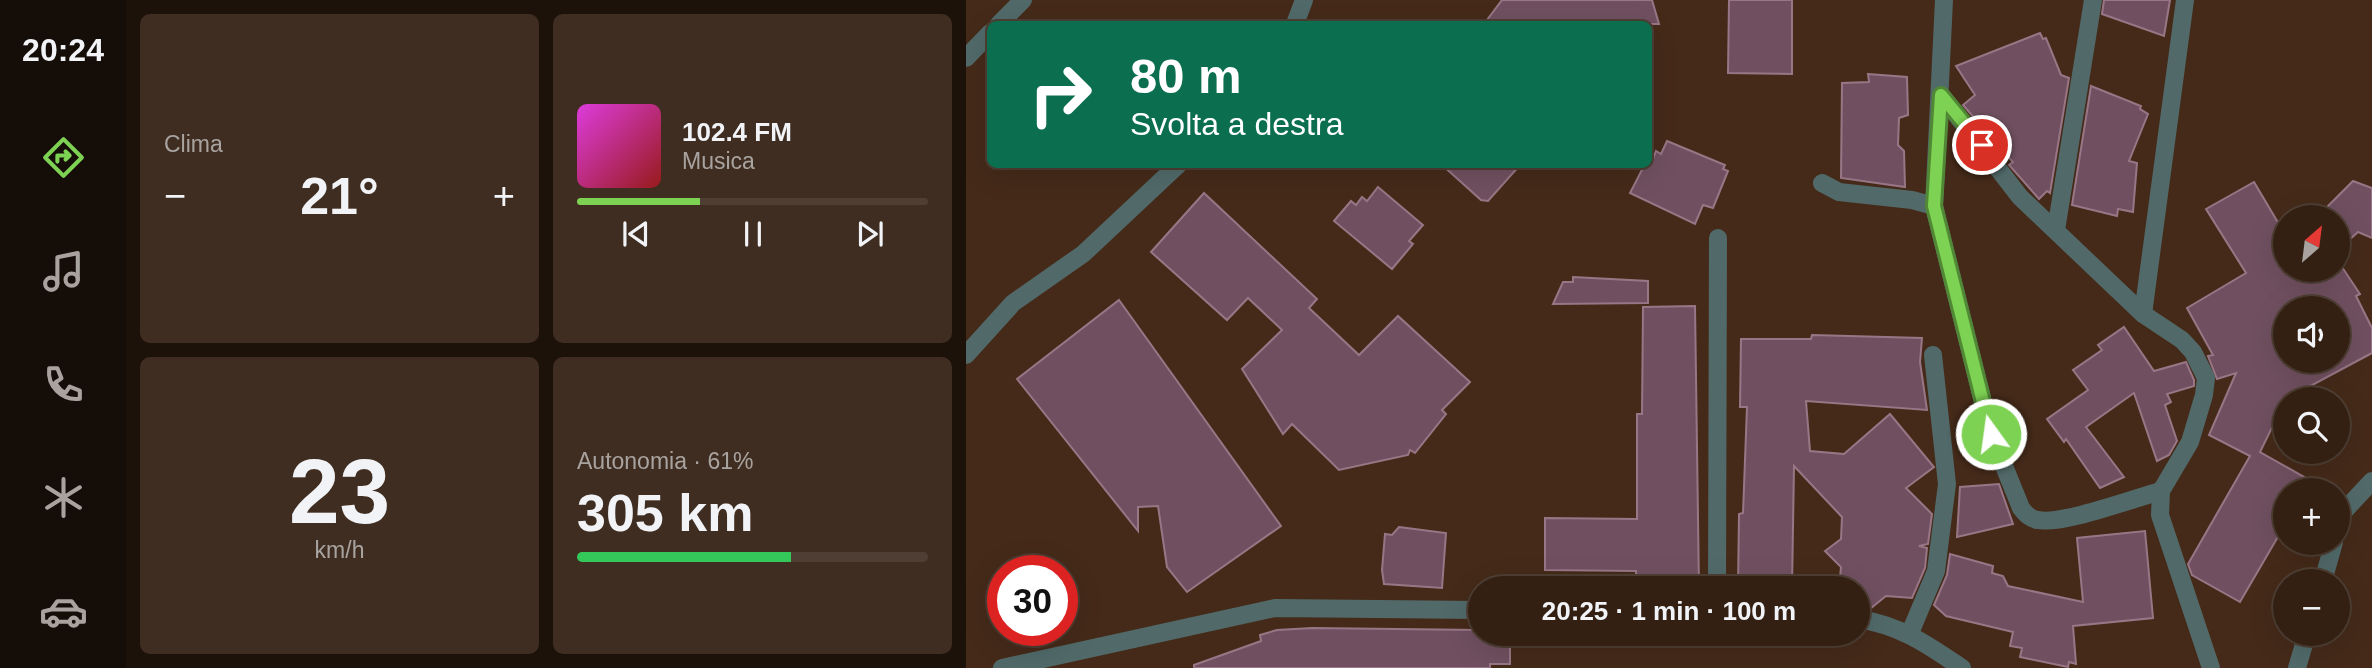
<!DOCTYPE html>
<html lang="it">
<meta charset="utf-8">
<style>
:root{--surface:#342013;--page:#3f2d21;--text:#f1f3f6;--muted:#a9a3a0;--line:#4e3e33;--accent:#7dd153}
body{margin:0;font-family:Arial,sans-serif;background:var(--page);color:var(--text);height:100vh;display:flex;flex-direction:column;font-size:26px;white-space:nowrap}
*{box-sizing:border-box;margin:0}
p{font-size:23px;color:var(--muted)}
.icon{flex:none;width:38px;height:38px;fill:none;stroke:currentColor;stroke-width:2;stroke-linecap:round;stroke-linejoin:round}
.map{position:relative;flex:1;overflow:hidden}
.drawer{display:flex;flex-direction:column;gap:14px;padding:14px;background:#1d120a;width:840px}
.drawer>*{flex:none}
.top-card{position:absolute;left:21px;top:21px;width:665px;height:147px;border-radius:10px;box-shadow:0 7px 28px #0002,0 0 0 2px var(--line);background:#0b6e4f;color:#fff;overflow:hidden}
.needle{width:46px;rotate:28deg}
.fabs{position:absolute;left:1307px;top:205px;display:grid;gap:14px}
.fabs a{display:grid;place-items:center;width:77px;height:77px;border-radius:50%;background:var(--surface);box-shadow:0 7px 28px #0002,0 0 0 2px var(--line);font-size:35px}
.speed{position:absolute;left:21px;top:555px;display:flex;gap:14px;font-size:35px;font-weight:700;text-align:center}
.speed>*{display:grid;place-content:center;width:91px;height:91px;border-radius:50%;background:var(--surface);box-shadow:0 7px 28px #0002,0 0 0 2px var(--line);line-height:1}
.speed .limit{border:10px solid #d22;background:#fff;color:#111}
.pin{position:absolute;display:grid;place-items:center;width:60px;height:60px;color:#fff;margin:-30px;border:4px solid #fff;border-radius:50%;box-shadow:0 2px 7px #0007}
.me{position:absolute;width:77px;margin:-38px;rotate:346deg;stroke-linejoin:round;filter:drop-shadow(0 0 5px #0008)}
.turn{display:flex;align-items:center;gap:24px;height:147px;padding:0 28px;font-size:32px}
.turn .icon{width:91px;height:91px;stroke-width:2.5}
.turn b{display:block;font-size:49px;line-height:60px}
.big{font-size:52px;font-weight:600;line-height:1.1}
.drawer .widget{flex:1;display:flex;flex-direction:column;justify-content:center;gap:10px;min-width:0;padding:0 24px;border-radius:10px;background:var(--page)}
.drawer .dial{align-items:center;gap:0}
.dial b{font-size:91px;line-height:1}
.song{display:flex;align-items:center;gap:21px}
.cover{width:84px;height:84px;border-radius:10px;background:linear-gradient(135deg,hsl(300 70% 55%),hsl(0 70% 35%))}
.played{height:7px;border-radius:4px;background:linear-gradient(90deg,var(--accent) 35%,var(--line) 35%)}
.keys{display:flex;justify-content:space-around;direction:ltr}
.heat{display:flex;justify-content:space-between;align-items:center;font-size:38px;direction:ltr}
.charge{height:10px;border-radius:5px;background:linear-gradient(90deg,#34c759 61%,var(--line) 0)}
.drawer .tiles{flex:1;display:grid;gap:14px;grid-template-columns:repeat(2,1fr)}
.trip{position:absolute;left:502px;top:576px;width:402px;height:70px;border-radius:35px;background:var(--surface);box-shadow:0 7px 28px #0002,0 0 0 2px var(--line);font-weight:600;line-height:70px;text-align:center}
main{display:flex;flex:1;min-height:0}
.tabs{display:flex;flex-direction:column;width:126px;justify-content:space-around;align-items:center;background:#150d08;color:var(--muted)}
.tabs .icon{width:49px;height:49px}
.tabs .current{color:var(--accent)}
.tabs b{font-size:32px;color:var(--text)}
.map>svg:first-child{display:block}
.building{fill:#705060;stroke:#987686;stroke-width:2;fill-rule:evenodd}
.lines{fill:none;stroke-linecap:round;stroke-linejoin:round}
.service{stroke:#516a69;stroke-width:18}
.minor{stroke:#516a69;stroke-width:18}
.tertiary{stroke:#516a69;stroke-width:18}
.route-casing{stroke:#518836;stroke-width:18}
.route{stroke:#7dd153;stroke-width:12}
</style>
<main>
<nav class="tabs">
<b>20:24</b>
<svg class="icon current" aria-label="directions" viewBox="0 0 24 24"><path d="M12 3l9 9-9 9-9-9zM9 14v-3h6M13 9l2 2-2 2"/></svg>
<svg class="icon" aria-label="music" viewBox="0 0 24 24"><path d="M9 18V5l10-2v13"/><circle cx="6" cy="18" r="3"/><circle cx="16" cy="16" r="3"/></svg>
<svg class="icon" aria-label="phone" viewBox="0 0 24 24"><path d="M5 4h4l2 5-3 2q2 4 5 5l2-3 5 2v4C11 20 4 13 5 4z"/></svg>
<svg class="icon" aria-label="climate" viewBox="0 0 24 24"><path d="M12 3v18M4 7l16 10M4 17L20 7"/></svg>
<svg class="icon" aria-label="car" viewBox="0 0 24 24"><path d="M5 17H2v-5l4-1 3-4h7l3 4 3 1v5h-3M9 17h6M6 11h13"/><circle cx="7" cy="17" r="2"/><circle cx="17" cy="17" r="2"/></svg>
</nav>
<section class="drawer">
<div class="tiles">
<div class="widget"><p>Clima</p>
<div class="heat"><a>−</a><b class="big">21°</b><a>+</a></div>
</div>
<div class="widget">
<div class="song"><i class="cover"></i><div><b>102.4 FM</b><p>Musica</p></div></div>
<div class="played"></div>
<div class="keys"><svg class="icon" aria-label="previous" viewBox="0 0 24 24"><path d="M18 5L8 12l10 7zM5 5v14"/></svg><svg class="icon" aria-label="pause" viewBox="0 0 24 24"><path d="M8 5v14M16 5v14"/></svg><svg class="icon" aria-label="next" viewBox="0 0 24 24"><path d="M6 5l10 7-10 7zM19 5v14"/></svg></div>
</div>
<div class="widget dial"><b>23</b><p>km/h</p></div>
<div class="widget"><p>Autonomia · 61%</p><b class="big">305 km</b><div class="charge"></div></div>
</div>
</section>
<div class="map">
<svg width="1406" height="668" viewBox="0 0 1406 668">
<rect width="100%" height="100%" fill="#452a19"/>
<g class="building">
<path d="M 536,0 L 686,0 L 693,24 L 518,24 Z"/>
<path d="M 763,0 L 826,0 L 826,74 L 762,73 Z"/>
<path d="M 1138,0 L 1204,0 L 1198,36 L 1136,14 Z"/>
<path d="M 1074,33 L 1077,39 L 1080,38 L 1095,75 L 1103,78 L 1084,193 L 1081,191 L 1073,199 L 1043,165 L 1047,162 L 997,105 L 1009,95 L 990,66 Z"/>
<path d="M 902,74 L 941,77 L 942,115 L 933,118 L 932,145 L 938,151 L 939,187 L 875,178 L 876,83 L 903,82 Z"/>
<path d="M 1125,86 L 1175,106 L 1174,109 L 1182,114 L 1163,161 L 1171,163 L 1167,212 L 1152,209 L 1151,216 L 1106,205 Z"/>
<path d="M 701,141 L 759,165 L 757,169 L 762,171 L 747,208 L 737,205 L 729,224 L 664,193 L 679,164 L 685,164 L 690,151 L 695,154 Z"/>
<path d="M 475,164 L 555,164 L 522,201 L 515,200 Z"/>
<path d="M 1387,181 L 1406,188 L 1406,238 L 1392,232 L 1372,250 L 1372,217 L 1351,217 Z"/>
<path d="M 1288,182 L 1320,236 L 1320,270 L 1372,270 L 1372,262 L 1378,270 L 1394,294 L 1390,296 L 1406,328 L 1406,353 L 1320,399 L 1294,452 L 1361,490 L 1320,490 L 1320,523 L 1274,602 L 1226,575 L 1222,564 L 1284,456 L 1243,435 L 1270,373 L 1251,379 L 1242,356 L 1247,355 L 1221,308 L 1280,273 L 1240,209 ZM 1320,308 L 1372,308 L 1372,360 L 1320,360 Z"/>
<path d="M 412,187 L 457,225 L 443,241 L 447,244 L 426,269 L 368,221 L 385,201 L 390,205 L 396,197 L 401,201 Z"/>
<path d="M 238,193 L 351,299 L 343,308 L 393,355 L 432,316 L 504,382 L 476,410 L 480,414 L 449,453 L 444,450 L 442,455 L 373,470 L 326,424 L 317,434 L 276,369 L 316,330 L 282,298 L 261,320 L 185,252 Z"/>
<path d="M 607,277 L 682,281 L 682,303 L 587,304 L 597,282 L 607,282 Z"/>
<path d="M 153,300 L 315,526 L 221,592 L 201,567 L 192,506 L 172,507 L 172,531 L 51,379 Z"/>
<path d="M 729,306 L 733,588 L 670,588 L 670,571 L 579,570 L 579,518 L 671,519 L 671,414 L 676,414 L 677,307 Z"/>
<path d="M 1158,327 L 1188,371 L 1220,362 L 1228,380 L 1228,386 L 1201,394 L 1205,402 L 1199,405 L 1211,441 L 1203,455 L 1191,461 L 1168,393 L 1120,427 L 1158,477 L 1134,488 L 1100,439 L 1098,442 L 1081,419 L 1122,390 L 1107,370 L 1136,350 L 1132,345 Z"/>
<path d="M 846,335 L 956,338 L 954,362 L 961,410 L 840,401 L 844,451 L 878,454 L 924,414 L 968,467 L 940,488 L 966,514 L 962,544 L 953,546 L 961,548 L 959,568 L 946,598 L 920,596 L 905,608 L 892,593 L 892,588 L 873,588 L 875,567 L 859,551 L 875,539 L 876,517 L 828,466 L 826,588 L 772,588 L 773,514 L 777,513 L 781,407 L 774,407 L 775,339 L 845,339 Z"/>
<path d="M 1033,484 L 1047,524 L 991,537 L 994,487 Z"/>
<path d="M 433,527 L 480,533 L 476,588 L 418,584 L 416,570 L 419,534 L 426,535 Z"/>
<path d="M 1179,531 L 1187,618 L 1107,626 L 1110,664 L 1103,662 L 1102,667 L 1054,657 L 1056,648 L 1044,646 L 1047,632 L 980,616 L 968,605 L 981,575 L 984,554 L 1027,566 L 1026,573 L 1037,576 L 1042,586 L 1117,602 L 1111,538 Z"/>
<path d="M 346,628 L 514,630 L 514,634 L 544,634 L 544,664 L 524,664 L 524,668 L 228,668 L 228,665 L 295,641 L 294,635 L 311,630 Z"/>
</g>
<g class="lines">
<g class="service">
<path d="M 1090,230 L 1127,0"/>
<path d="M 944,633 L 970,571 L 981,484 L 967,355"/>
</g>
<g class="minor">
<path d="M 33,24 L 57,0"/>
<path d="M 329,24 L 338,0"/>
<path d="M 0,58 L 24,33"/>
<path d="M 975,95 L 1054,197 L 1177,314 L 1216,340 L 1227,352 L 1240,378 L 1238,395 L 1224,442 L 1195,491 L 1194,515 L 1245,668"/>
<path d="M 856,183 L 873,192 L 946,200 L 968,206 L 1025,434 L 1055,508 C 1060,514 1064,519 1072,520 C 1096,525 1169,498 1195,491"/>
<path d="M 968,206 L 978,0"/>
<path d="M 1177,314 L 1219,0"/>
<path d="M 0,355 L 47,303 L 117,254 L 213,164"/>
<path d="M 1372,530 L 1378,511 L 1406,481"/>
<path d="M 1357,581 L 1368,542"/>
<path d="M 751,588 L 752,238"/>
<path d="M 1331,668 L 1341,634"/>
</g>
<g class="tertiary">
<path d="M 892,619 C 934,625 962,645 996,668"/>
<path d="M 36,668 L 309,608 L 514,610"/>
</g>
</g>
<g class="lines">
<defs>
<path id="route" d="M 1016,145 L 975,95 L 968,206 L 1025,434"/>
</defs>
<use href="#route" class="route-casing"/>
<use href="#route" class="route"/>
</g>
</svg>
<div class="fabs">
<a><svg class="needle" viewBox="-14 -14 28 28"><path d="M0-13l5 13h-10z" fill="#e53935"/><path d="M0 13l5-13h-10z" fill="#a9a3a0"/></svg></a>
<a><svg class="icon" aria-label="sound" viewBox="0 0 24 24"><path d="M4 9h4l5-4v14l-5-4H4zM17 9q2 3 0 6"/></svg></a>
<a><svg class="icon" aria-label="search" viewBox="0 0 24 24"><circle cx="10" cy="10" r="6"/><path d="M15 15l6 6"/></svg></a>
<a>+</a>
<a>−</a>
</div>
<div class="speed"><div class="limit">30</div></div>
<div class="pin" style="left:1016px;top:145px;background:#d93025"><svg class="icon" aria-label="arrive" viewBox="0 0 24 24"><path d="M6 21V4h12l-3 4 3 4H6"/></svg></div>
<svg class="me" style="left:1025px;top:434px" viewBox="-20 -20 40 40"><circle r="17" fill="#7dd153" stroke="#fff" stroke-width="3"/><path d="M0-11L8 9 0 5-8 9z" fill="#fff"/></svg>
<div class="trip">20:25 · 1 min · 100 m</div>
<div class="top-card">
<div class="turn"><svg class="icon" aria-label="right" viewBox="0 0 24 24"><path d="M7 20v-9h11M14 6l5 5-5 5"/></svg><div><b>80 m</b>Svolta a destra</div></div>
</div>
</div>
</main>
